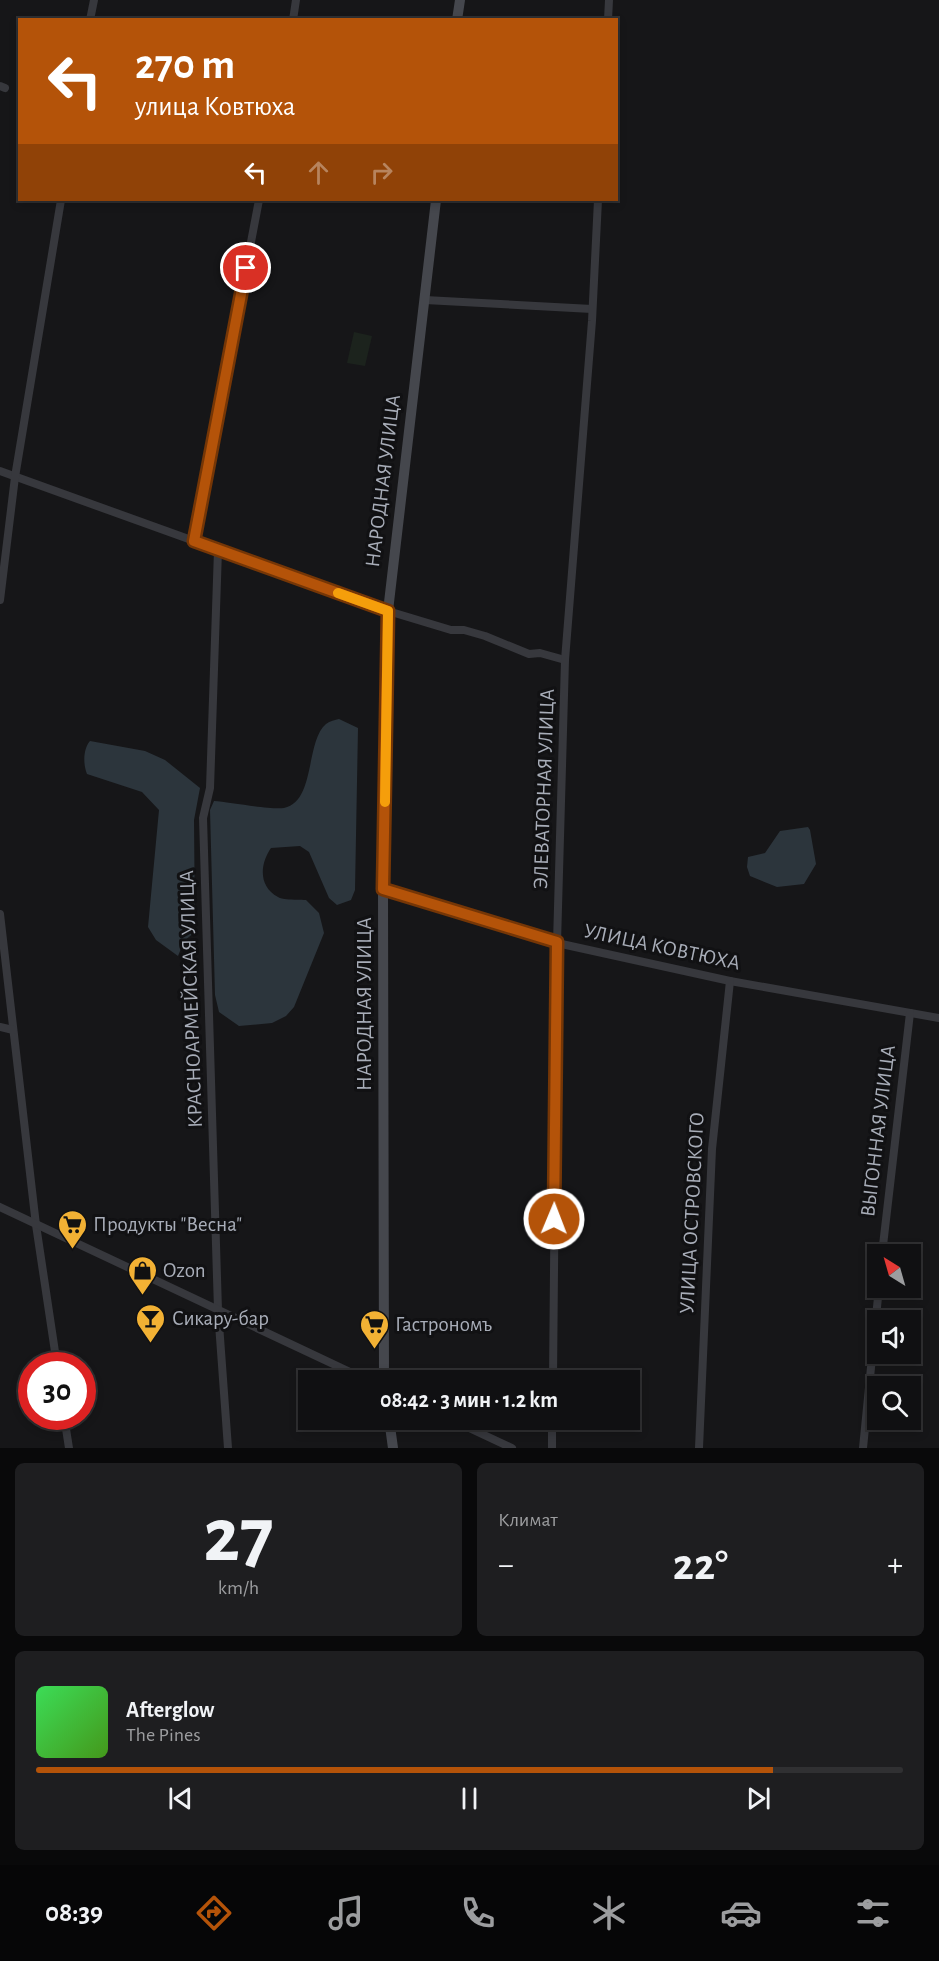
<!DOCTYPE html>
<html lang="ru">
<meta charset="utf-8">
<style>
:root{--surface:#101012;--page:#1e1e20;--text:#f1f3f6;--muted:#9c9d9f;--line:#303032;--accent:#b45309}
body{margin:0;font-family:"Alegreya Sans",sans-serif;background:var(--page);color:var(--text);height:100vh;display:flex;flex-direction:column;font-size:22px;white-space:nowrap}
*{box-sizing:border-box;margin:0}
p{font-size:20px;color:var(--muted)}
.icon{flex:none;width:33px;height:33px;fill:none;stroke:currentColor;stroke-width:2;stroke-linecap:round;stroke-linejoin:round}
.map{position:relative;height:1448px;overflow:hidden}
.drawer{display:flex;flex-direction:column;gap:15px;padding:15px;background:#09090a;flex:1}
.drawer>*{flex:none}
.hud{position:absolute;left:18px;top:18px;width:600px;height:183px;border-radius:0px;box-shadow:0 3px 9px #0003,0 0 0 2px var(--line);background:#b45309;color:#fff;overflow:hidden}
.needle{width:39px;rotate:323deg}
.tools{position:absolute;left:867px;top:1244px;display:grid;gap:12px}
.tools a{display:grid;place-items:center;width:54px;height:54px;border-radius:0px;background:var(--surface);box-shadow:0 3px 9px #0003,0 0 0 2px var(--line);font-size:30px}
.speed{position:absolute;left:18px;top:1352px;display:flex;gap:12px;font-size:30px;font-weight:700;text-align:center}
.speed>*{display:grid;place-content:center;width:78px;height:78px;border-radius:50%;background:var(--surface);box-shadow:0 3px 9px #0003,0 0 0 2px var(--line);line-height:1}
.speed .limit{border:9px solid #d22;background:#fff;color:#111}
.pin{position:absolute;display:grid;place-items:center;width:51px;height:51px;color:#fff;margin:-26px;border:3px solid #fff;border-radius:50%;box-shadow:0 2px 6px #0007}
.me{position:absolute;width:66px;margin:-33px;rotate:1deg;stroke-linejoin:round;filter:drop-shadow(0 0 4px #0008)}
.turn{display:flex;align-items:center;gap:21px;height:126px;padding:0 18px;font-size:27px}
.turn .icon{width:78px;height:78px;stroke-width:2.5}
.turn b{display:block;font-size:42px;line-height:51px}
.lanes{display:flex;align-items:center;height:57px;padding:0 18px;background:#0003;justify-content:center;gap:30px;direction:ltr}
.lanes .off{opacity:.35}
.big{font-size:45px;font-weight:700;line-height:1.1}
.drawer .card{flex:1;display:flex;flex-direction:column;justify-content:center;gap:9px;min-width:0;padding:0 21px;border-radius:9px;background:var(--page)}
.drawer .dial{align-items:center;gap:0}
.dial b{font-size:78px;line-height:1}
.song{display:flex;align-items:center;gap:18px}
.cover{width:72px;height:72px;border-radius:9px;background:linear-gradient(135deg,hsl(130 70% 55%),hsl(100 70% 35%))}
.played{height:6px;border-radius:3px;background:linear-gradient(90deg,var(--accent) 85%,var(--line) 85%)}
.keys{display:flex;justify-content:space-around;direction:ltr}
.heat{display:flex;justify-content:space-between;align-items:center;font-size:33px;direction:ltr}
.drawer .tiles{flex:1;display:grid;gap:15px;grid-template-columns:1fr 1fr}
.card:last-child{grid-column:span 2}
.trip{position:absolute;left:298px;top:1370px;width:342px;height:60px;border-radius:0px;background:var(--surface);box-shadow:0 3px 9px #0003,0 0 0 2px var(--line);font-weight:700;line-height:60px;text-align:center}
.menu{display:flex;height:96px;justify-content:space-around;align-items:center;background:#060607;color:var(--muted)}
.menu .icon{width:42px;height:42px}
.menu .selected{color:var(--accent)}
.menu b{font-size:27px;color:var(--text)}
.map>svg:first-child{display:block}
.green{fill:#1c231d}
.water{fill:#2c353c}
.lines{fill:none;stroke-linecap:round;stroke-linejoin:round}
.street{stroke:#37383d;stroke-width:8}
.secondary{stroke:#45474d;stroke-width:10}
.route-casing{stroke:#753606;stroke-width:15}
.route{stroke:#b45309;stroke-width:10}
.slow{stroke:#f59e0b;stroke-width:10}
.labels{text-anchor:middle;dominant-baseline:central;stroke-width:6;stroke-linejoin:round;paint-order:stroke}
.street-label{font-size:21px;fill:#a8adb8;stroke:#111113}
.poi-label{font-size:21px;fill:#a8adb8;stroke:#111113;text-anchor:start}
</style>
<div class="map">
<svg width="939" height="1448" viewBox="0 0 939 1448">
<rect width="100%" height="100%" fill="#161618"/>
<path class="green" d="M 354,332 L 372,336 L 365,366 L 347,363 Z"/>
<g class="water">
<path d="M 339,719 L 358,728 L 355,890 L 351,900 L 337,905 L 329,898 L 309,852 L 300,846 L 271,848 C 260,864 258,886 278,897 C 285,901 298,899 306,900 L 319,913 L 324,933 L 294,1007 L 286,1016 L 272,1023 L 239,1026 L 219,1012 L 215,995 L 210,810 L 214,801 C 229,802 271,810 284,808 C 316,801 305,742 326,724 C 330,721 335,720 339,719 Z"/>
<path d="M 90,741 L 145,751 L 165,760 L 200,788 L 194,820 L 195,932 L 184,941 L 178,956 L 156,940 L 148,927 L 159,810 L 142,792 L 87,774 C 83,764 83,749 90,741 Z"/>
<path d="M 808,827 L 810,830 L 816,864 L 804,884 L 777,887 L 750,876 L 747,867 L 748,857 L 765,853 L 780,831 Z"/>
</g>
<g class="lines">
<g class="street">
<path d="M 90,20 L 94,0"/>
<path d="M 293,20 L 296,0"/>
<path d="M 608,20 L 609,0"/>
<path d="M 0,86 L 5,88"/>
<path d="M 425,300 L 592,309"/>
<path d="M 0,471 L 388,611 L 451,630 L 464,630 L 485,636 L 529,654 L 540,653 L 565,660"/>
<path d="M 194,541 L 259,200"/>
<path d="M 218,550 L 210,788 L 203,818 L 218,1310 L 228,1448"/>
<path d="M 0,600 L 15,477 L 61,200"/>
<path d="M 383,889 L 557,943 L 730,981 L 939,1018"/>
<path d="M 0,914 L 36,1225 L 57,1365"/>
<path d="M 0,1027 L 13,1030"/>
<path d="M 0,1207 L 367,1380"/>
<path d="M 882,1254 L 910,1013"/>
<path d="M 553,1380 L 557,943 L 565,660 L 592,321 L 598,200"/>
<path d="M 64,1416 L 69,1448"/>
<path d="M 450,1419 L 512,1448"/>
<path d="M 552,1448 L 552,1419"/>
<path d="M 699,1448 L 712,1149 L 730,981"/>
<path d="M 863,1448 L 879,1287"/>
</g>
<g class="secondary">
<path d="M 457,20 L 460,0"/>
<path d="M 384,1380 L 383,889 L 388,611 L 436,200"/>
<path d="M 389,1419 L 393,1448"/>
</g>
</g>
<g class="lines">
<defs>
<path id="route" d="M 246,268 L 194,541 L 388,611 L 383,889 L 557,942 L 554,1219"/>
</defs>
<use href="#route" class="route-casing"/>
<use href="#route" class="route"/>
<path class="slow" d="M 338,593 L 388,611 L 385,802"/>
</g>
<defs>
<symbol id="supermarket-pin" viewBox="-11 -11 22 30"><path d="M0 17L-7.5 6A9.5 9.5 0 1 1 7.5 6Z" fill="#f2b134" stroke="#111113"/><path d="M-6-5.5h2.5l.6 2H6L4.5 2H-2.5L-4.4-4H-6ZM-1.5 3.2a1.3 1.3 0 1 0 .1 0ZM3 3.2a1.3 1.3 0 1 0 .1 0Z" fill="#111"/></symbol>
<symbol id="shop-pin" viewBox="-11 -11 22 30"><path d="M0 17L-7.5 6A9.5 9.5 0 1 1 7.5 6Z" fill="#f2b134" stroke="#111113"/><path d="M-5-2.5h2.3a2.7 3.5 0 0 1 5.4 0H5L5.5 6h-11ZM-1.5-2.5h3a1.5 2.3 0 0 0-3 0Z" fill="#111"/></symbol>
<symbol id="bar-pin" viewBox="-11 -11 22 30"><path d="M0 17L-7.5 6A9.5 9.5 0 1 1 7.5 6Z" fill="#f2b134" stroke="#111113"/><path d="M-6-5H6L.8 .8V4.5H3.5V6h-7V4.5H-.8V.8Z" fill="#111"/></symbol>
</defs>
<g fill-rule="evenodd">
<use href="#supermarket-pin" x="56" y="1208" width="33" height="45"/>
<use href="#shop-pin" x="126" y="1254" width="33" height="45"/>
<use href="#bar-pin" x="134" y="1302" width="33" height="45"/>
<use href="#supermarket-pin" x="358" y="1308" width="33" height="45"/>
</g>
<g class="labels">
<g class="street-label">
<text transform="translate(383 481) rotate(-83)">НАРОДНАЯ УЛИЦА</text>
<text transform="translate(544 789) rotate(-88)">ЭЛЕВАТОРНАЯ УЛИЦА</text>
<text transform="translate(662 947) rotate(12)">УЛИЦА КОВТЮХА</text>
<text transform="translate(191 999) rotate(-92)">КРАСНОАРМЕЙСКАЯ УЛИЦА</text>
<text transform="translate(364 1004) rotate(-90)">НАРОДНАЯ УЛИЦА</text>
<text transform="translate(878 1131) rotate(-83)">ВЫГОННАЯ УЛИЦА</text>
<text transform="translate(692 1213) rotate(-87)">УЛИЦА ОСТРОВСКОГО</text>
</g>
<g class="poi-label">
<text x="93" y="1224">Продукты "Весна"</text>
<text x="163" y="1270">Ozon</text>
<text x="172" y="1318">Сикару-бар</text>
<text x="395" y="1324">Гастрономъ</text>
</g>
</g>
</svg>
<div class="tools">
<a><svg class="needle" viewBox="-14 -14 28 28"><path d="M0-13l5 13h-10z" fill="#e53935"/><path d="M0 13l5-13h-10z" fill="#9c9d9f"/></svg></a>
<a><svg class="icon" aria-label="sound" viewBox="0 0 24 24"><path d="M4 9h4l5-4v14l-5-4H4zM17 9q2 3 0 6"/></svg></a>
<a><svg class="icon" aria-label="search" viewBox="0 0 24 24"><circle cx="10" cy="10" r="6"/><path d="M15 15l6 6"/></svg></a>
</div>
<div class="speed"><div class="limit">30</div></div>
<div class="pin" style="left:246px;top:268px;background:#d93025"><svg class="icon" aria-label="arrive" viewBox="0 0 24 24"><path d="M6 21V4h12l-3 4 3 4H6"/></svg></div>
<svg class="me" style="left:554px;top:1219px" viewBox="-20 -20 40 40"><circle r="17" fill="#b45309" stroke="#fff" stroke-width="3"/><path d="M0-11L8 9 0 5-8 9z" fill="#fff"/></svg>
<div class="trip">08:42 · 3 мин · 1.2 km</div>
<div class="hud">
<div class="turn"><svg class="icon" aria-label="left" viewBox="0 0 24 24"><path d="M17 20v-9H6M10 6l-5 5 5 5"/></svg><div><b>270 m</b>улица Ковтюха</div></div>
<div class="lanes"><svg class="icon" aria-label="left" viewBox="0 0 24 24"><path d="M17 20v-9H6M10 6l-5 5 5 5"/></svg><svg class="icon off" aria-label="ahead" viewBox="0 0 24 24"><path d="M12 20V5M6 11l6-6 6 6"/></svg><svg class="icon off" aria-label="right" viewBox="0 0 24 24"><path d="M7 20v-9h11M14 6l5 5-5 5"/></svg></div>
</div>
</div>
<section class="drawer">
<div class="tiles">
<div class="card dial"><b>27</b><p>km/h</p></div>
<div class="card"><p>Климат</p>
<div class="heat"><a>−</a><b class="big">22°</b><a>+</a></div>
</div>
<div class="card">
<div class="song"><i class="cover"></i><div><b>Afterglow</b><p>The Pines</p></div></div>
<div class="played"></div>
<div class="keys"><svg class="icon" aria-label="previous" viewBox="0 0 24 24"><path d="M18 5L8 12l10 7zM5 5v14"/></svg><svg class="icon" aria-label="pause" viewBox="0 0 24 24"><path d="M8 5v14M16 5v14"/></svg><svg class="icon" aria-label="next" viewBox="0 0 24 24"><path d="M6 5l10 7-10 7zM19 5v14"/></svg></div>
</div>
</div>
</section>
<nav class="menu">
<b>08:39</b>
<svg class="icon selected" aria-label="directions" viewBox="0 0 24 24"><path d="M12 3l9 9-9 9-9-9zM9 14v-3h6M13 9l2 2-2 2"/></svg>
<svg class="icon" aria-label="music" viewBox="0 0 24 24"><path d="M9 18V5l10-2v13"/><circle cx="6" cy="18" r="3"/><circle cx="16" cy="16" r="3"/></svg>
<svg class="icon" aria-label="phone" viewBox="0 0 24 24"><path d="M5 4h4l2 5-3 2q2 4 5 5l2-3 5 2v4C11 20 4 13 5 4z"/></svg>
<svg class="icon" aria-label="climate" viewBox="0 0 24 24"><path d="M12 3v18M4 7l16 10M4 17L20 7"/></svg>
<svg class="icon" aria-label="car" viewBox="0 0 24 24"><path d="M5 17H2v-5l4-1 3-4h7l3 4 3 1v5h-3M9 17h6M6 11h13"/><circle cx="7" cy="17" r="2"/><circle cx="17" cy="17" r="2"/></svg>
<svg class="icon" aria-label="filters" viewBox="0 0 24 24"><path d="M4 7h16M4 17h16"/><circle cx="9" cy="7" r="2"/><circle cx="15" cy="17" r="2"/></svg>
</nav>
